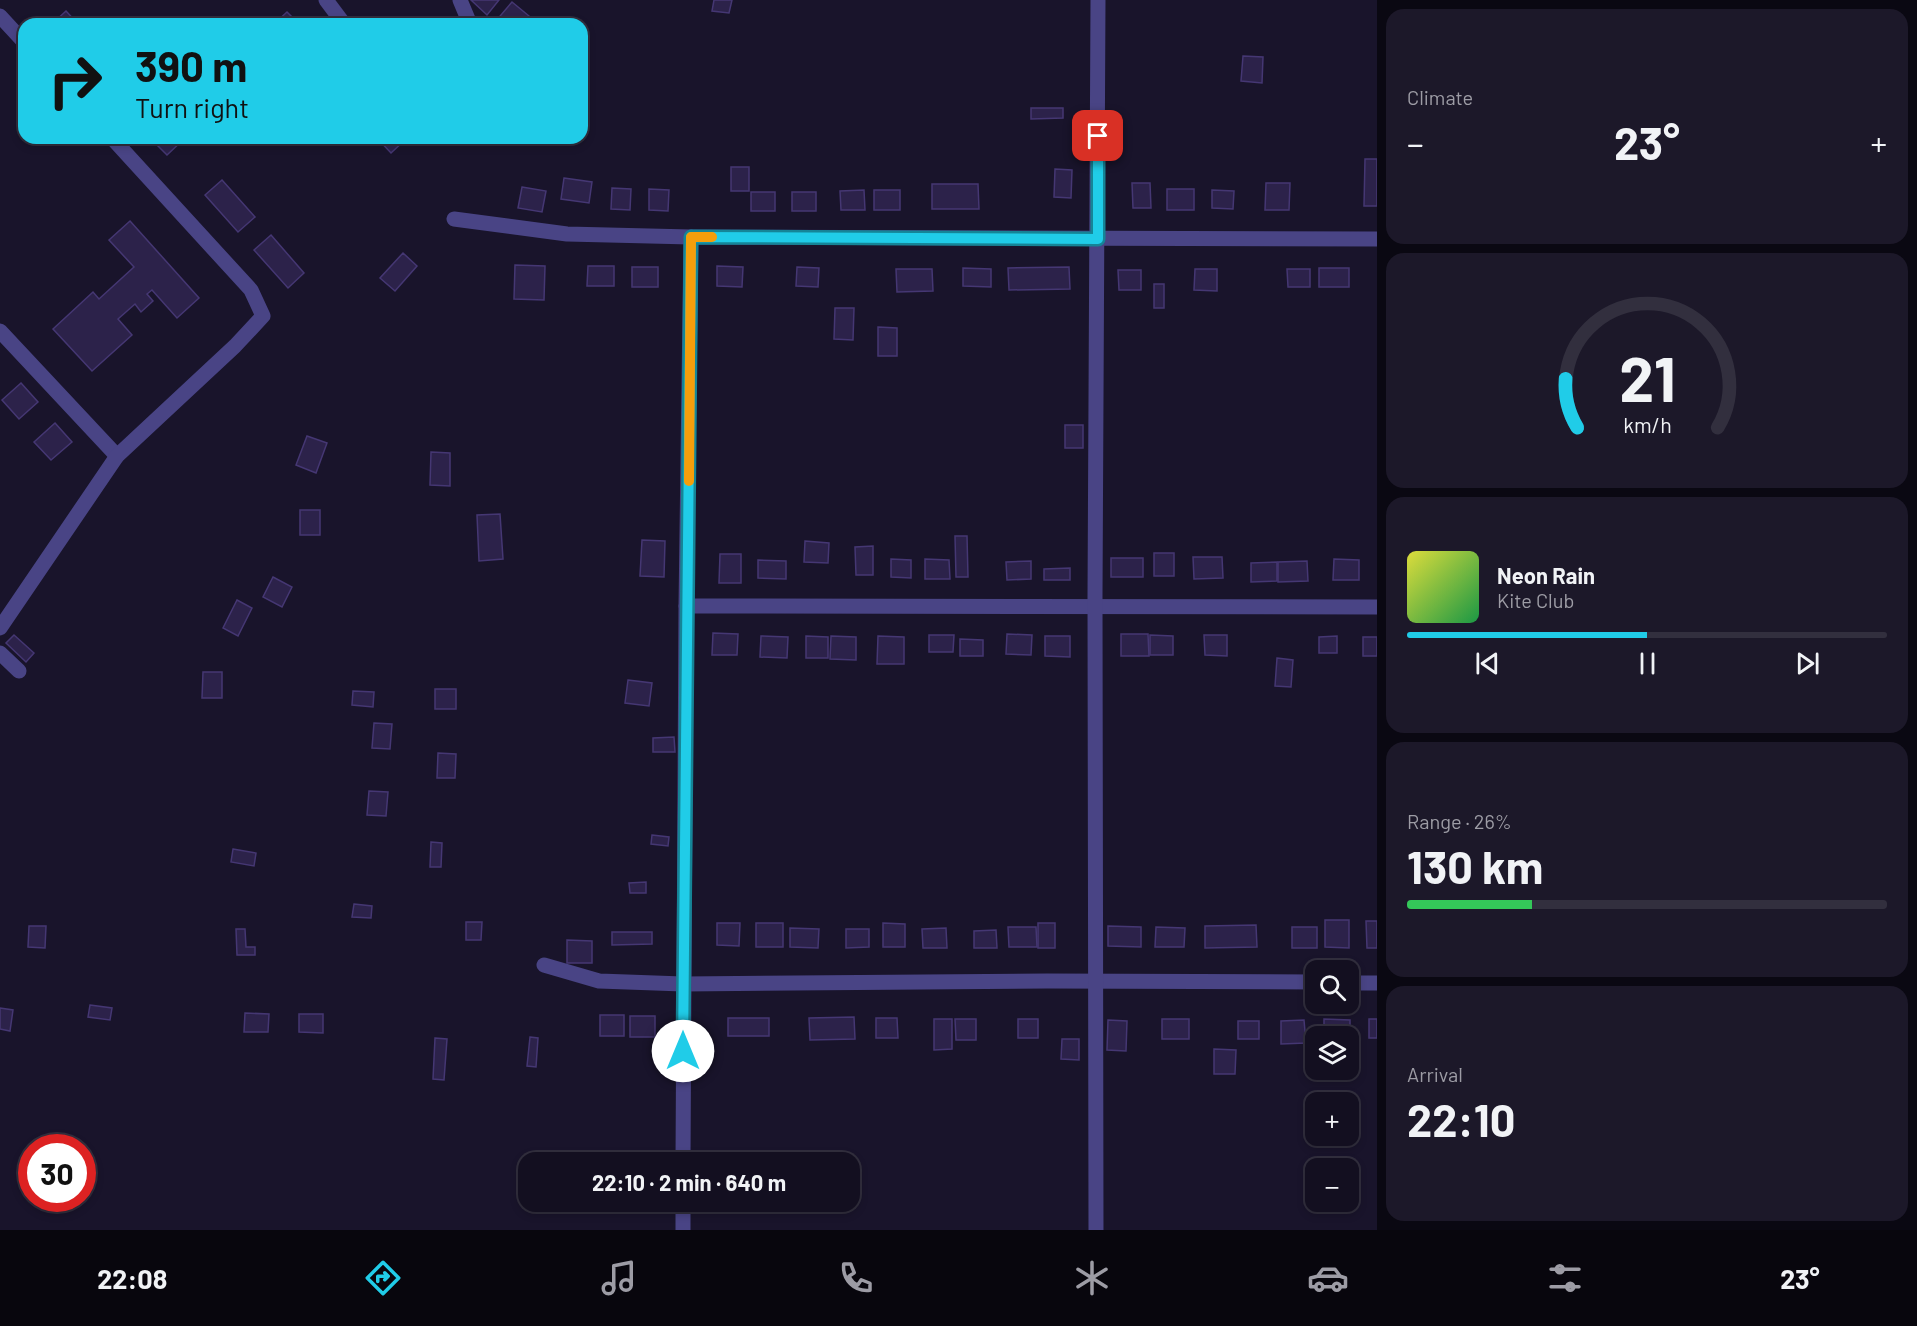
<!DOCTYPE html>
<meta charset="utf-8">
<style>
:root{--surface:#130f20;--page:#1c1829;--text:#f1f3f6;--muted:#9d9ca5;--line:#322f3e;--accent:#20cce8}
body{margin:0;font-family:Barlow,sans-serif;background:var(--page);color:var(--text);height:100vh;display:flex;flex-direction:column;font-size:22px;white-space:nowrap}
*{box-sizing:border-box;margin:0}
p{font-size:20px;color:var(--muted)}
.icon{flex:none;width:33px;height:33px;fill:none;stroke:currentColor;stroke-width:2;stroke-linecap:round;stroke-linejoin:round}
.map{position:relative;flex:1;overflow:hidden}
.details{display:flex;flex-direction:column;gap:9px;padding:9px;background:#0a0812;width:540px}
.details>*{flex:none}
.hud{position:absolute;left:18px;top:18px;width:570px;height:126px;border-radius:18px;box-shadow:0 3px 9px #0003,0 0 0 2px var(--line);background:#20cce8;color:#111;overflow:hidden}
.buttons{position:absolute;left:1305px;top:960px;display:grid;gap:12px}
.buttons a{display:grid;place-items:center;width:54px;height:54px;border-radius:12px;background:var(--surface);box-shadow:0 3px 9px #0003,0 0 0 2px var(--line);font-size:30px}
.speed{position:absolute;left:18px;top:1134px;display:flex;gap:12px;font-size:30px;font-weight:700;text-align:center}
.speed>*{display:grid;place-content:center;width:78px;height:78px;border-radius:50%;background:var(--surface);box-shadow:0 3px 9px #0003,0 0 0 2px var(--line);line-height:1}
.speed .limit{border:9px solid #d22;background:#fff;color:#111}
.pin{position:absolute;display:grid;place-items:center;width:51px;height:51px;color:#fff;margin:-26px;border-radius:12px;box-shadow:0 3px 9px #0006}
.me{position:absolute;width:66px;margin:-33px;rotate:0deg;stroke-linejoin:round;filter:drop-shadow(0 0 4px #0008)}
.turn{display:flex;align-items:center;gap:21px;height:126px;padding:0 18px;font-size:27px}
.turn .icon{width:78px;height:78px;stroke-width:2.5}
.turn b{display:block;font-size:42px;line-height:51px}
.big{font-size:45px;font-weight:700;line-height:1.1}
.details .widget{flex:1;display:flex;flex-direction:column;justify-content:center;gap:9px;min-width:0;padding:0 21px;border-radius:18px;background:var(--page)}
.details .dial{align-items:center;gap:0}
.dial svg{height:156px;overflow:visible;fill:none;stroke:var(--line);stroke-width:7;stroke-linecap:round;text-anchor:middle}
.dial text{fill:var(--text);stroke:none}
.song{display:flex;align-items:center;gap:18px}
.cover{width:72px;height:72px;border-radius:9px;background:linear-gradient(135deg,hsl(60 70% 55%),hsl(140 70% 35%))}
.played{height:6px;border-radius:3px;background:linear-gradient(90deg,var(--accent) 50%,var(--line) 50%)}
.keys{display:flex;justify-content:space-around;direction:ltr}
.heat{display:flex;justify-content:space-between;align-items:center;font-size:33px;direction:ltr}
.charge{height:9px;border-radius:4px;background:linear-gradient(90deg,#34c759 26%,var(--line) 0)}
.trip{position:absolute;left:518px;top:1152px;width:342px;height:60px;border-radius:18px;background:var(--surface);box-shadow:0 3px 9px #0003,0 0 0 2px var(--line);font-weight:700;line-height:60px;text-align:center}
.menu{display:flex;height:96px;justify-content:space-around;align-items:center;background:#08060d;color:var(--muted)}
.menu .icon{width:42px;height:42px}
.menu .active{color:var(--accent)}
.menu b{font-size:27px;color:var(--text)}
main{display:flex;flex:1;min-height:0}
.map>svg:first-child{display:block}
.building{fill:#2c224a;stroke:#453773;stroke-width:1.5}
.lines{fill:none;stroke-linecap:round;stroke-linejoin:round}
.minor{stroke:#494485;stroke-width:15}
.route-casing{stroke:#158597;stroke-width:15}
.route{stroke:#20cce8;stroke-width:10}
.slow{stroke:#f59e0b;stroke-width:10}
</style>
<main>
<div class="map">
<svg width="1377" height="1230" viewBox="0 0 1377 1230">
<rect width="100%" height="100%" fill="#19142b"/>
<g class="building">
<path d="M 471,0 L 499,0 L 487,15 Z"/>
<path d="M 714,0 L 732,0 L 729,13 L 712,11 Z"/>
<path d="M 512,2 L 529,16 L 522,24 L 498,24 L 495,22 Z"/>
<path d="M 66,11 L 78,24 L 52,24 Z"/>
<path d="M 287,12 L 299,24 L 274,24 Z"/>
<path d="M 1243,56 L 1263,57 L 1262,83 L 1241,81 Z"/>
<path d="M 1031,108 L 1063,108 L 1063,118 L 1031,119 Z"/>
<path d="M 150,138 L 183,138 L 184,139 L 167,155 Z"/>
<path d="M 377,138 L 404,138 L 406,139 L 391,153 Z"/>
<path d="M 1365,159 L 1377,159 L 1377,206 L 1364,206 Z"/>
<rect x="731" y="167" width="18" height="24"/>
<path d="M 1055,169 L 1072,170 L 1071,198 L 1054,197 Z"/>
<path d="M 564,178 L 592,182 L 589,203 L 561,199 Z"/>
<path d="M 222,180 L 255,217 L 238,232 L 205,195 Z"/>
<path d="M 1132,183 L 1150,183 L 1151,208 L 1133,208 Z"/>
<path d="M 1266,183 L 1290,183 L 1289,210 L 1265,210 Z"/>
<path d="M 932,184 L 978,184 L 979,209 L 932,209 Z"/>
<path d="M 522,187 L 546,191 L 542,212 L 518,208 Z"/>
<path d="M 612,188 L 631,189 L 630,210 L 611,209 Z"/>
<path d="M 649,189 L 669,190 L 668,211 L 649,210 Z"/>
<rect x="1167" y="189" width="27" height="21"/>
<path d="M 864,190 L 865,210 L 841,210 L 840,191 Z"/>
<rect x="874" y="190" width="26" height="20"/>
<path d="M 1212,190 L 1234,191 L 1233,209 L 1212,208 Z"/>
<rect x="751" y="192" width="24" height="19"/>
<rect x="792" y="192" width="24" height="19"/>
<path d="M 130,221 L 199,298 L 177,318 L 152,290 L 147,294 L 153,301 L 141,312 L 135,304 L 118,319 L 132,335 L 92,371 L 53,329 L 93,292 L 99,299 L 134,267 L 109,240 Z"/>
<path d="M 271,235 L 304,273 L 288,288 L 254,250 Z"/>
<path d="M 403,253 L 417,266 L 395,291 L 380,278 Z"/>
<path d="M 515,265 L 545,266 L 544,300 L 514,299 Z"/>
<path d="M 588,266 L 614,266 L 614,286 L 587,286 Z"/>
<path d="M 717,266 L 743,267 L 742,287 L 717,286 Z"/>
<rect x="632" y="267" width="26" height="20"/>
<path d="M 797,267 L 819,268 L 818,287 L 796,286 Z"/>
<path d="M 1069,267 L 1070,289 L 1009,290 L 1008,268 Z"/>
<path d="M 963,268 L 991,269 L 991,287 L 963,286 Z"/>
<rect x="1319" y="268" width="30" height="19"/>
<path d="M 896,269 L 932,269 L 933,291 L 897,292 Z"/>
<path d="M 1195,269 L 1217,269 L 1217,291 L 1194,290 Z"/>
<path d="M 1287,269 L 1310,269 L 1310,287 L 1288,287 Z"/>
<path d="M 1118,270 L 1141,270 L 1141,290 L 1119,290 Z"/>
<rect x="1154" y="284" width="10" height="24"/>
<path d="M 835,308 L 854,308 L 853,340 L 834,339 Z"/>
<path d="M 878,327 L 897,328 L 897,356 L 878,356 Z"/>
<path d="M 21,383 L 38,402 L 19,419 L 2,400 Z"/>
<path d="M 55,423 L 72,442 L 51,460 L 34,442 Z"/>
<rect x="1065" y="425" width="18" height="23"/>
<path d="M 307,436 L 327,443 L 316,473 L 296,465 Z"/>
<path d="M 431,452 L 450,453 L 450,486 L 430,485 Z"/>
<rect x="300" y="510" width="20" height="25"/>
<path d="M 500,514 L 503,559 L 479,561 L 477,515 Z"/>
<path d="M 955,536 L 967,536 L 968,577 L 956,577 Z"/>
<path d="M 642,540 L 665,541 L 664,577 L 640,576 Z"/>
<path d="M 805,541 L 829,543 L 828,563 L 804,562 Z"/>
<path d="M 873,546 L 873,575 L 856,575 L 855,547 Z"/>
<rect x="1154" y="553" width="20" height="23"/>
<path d="M 720,554 L 741,554 L 741,583 L 719,583 Z"/>
<path d="M 1193,557 L 1222,557 L 1223,578 L 1194,579 Z"/>
<rect x="1111" y="558" width="32" height="19"/>
<path d="M 891,559 L 911,560 L 911,578 L 891,577 Z"/>
<path d="M 925,559 L 949,560 L 950,579 L 925,579 Z"/>
<path d="M 1334,559 L 1359,560 L 1359,580 L 1333,580 Z"/>
<path d="M 758,560 L 786,561 L 786,579 L 758,578 Z"/>
<path d="M 1031,561 L 1031,579 L 1007,580 L 1006,562 Z"/>
<path d="M 1307,561 L 1308,581 L 1278,582 L 1278,562 Z"/>
<path d="M 1277,562 L 1277,581 L 1251,582 L 1251,563 Z"/>
<path d="M 1070,568 L 1070,580 L 1044,580 L 1044,569 Z"/>
<path d="M 273,577 L 292,587 L 282,607 L 263,597 Z"/>
<path d="M 237,600 L 252,608 L 238,636 L 223,628 Z"/>
<path d="M 713,633 L 738,634 L 737,655 L 712,655 Z"/>
<path d="M 1007,634 L 1032,635 L 1031,655 L 1006,654 Z"/>
<path d="M 1121,634 L 1148,634 L 1149,656 L 1121,656 Z"/>
<path d="M 14,635 L 34,653 L 26,662 L 6,643 Z"/>
<path d="M 929,635 L 954,635 L 953,652 L 929,652 Z"/>
<path d="M 1150,635 L 1173,636 L 1173,655 L 1150,655 Z"/>
<path d="M 1204,635 L 1227,635 L 1227,656 L 1205,655 Z"/>
<path d="M 761,636 L 788,637 L 787,658 L 760,657 Z"/>
<path d="M 806,636 L 828,637 L 828,658 L 806,658 Z"/>
<path d="M 831,636 L 856,637 L 856,660 L 830,659 Z"/>
<path d="M 878,636 L 904,637 L 904,664 L 877,664 Z"/>
<path d="M 1045,636 L 1070,636 L 1070,657 L 1045,656 Z"/>
<path d="M 1337,636 L 1337,653 L 1319,653 L 1319,637 Z"/>
<rect x="1363" y="637" width="14" height="19"/>
<path d="M 960,639 L 983,640 L 983,656 L 960,656 Z"/>
<path d="M 1277,658 L 1293,660 L 1291,687 L 1275,686 Z"/>
<path d="M 203,672 L 222,672 L 222,698 L 202,698 Z"/>
<path d="M 628,680 L 652,683 L 649,706 L 625,703 Z"/>
<rect x="435" y="689" width="21" height="20"/>
<path d="M 353,691 L 374,692 L 373,707 L 352,705 Z"/>
<path d="M 374,723 L 392,724 L 390,749 L 372,748 Z"/>
<path d="M 674,737 L 675,752 L 653,752 L 653,738 Z"/>
<path d="M 438,753 L 456,754 L 455,778 L 437,778 Z"/>
<path d="M 369,791 L 388,792 L 386,816 L 367,815 Z"/>
<path d="M 652,835 L 669,837 L 668,846 L 651,844 Z"/>
<path d="M 431,842 L 442,843 L 441,867 L 430,867 Z"/>
<path d="M 233,849 L 256,853 L 254,866 L 231,862 Z"/>
<path d="M 646,882 L 646,893 L 630,893 L 629,883 Z"/>
<path d="M 354,904 L 372,906 L 371,918 L 352,917 Z"/>
<path d="M 1325,920 L 1349,920 L 1349,948 L 1325,947 Z"/>
<path d="M 1366,921 L 1377,921 L 1377,948 L 1367,948 Z"/>
<path d="M 466,922 L 482,922 L 481,940 L 466,940 Z"/>
<path d="M 717,923 L 740,923 L 739,946 L 717,945 Z"/>
<rect x="756" y="923" width="27" height="24"/>
<path d="M 883,923 L 905,924 L 905,947 L 883,947 Z"/>
<rect x="1038" y="923" width="17" height="25"/>
<path d="M 1256,925 L 1257,947 L 1205,948 L 1205,926 Z"/>
<path d="M 29,926 L 46,926 L 45,948 L 28,947 Z"/>
<path d="M 1108,926 L 1141,927 L 1141,947 L 1108,946 Z"/>
<path d="M 1008,927 L 1036,927 L 1037,947 L 1009,947 Z"/>
<path d="M 1156,927 L 1185,928 L 1184,947 L 1155,947 Z"/>
<rect x="1292" y="927" width="25" height="21"/>
<path d="M 790,928 L 819,929 L 818,948 L 790,947 Z"/>
<path d="M 946,928 L 947,948 L 923,948 L 922,929 Z"/>
<path d="M 236,929 L 245,929 L 246,947 L 255,947 L 255,955 L 237,955 Z"/>
<path d="M 846,929 L 869,929 L 869,947 L 846,948 Z"/>
<path d="M 996,930 L 997,948 L 974,948 L 974,931 Z"/>
<path d="M 612,932 L 652,932 L 652,944 L 612,945 Z"/>
<path d="M 567,940 L 592,941 L 592,963 L 567,963 Z"/>
<path d="M 90,1005 L 112,1008 L 110,1020 L 88,1017 Z"/>
<path d="M 0,1008 L 13,1010 L 10,1031 L 0,1029 Z"/>
<path d="M 245,1013 L 269,1014 L 268,1032 L 244,1032 Z"/>
<path d="M 299,1014 L 323,1014 L 323,1033 L 299,1032 Z"/>
<rect x="600" y="1015" width="24" height="21"/>
<rect x="630" y="1016" width="25" height="21"/>
<path d="M 854,1017 L 855,1039 L 810,1040 L 809,1018 Z"/>
<rect x="728" y="1018" width="41" height="18"/>
<path d="M 876,1018 L 897,1018 L 898,1038 L 876,1038 Z"/>
<path d="M 934,1019 L 952,1019 L 952,1049 L 934,1050 Z"/>
<path d="M 955,1019 L 976,1019 L 976,1040 L 956,1040 Z"/>
<rect x="1018" y="1019" width="20" height="19"/>
<rect x="1162" y="1019" width="27" height="20"/>
<path d="M 1324,1019 L 1350,1020 L 1350,1041 L 1348,1036 L 1324,1036 Z"/>
<rect x="1369" y="1019" width="8" height="19"/>
<path d="M 1108,1020 L 1127,1021 L 1126,1051 L 1107,1050 Z"/>
<path d="M 1304,1020 L 1306,1043 L 1281,1044 L 1281,1021 Z"/>
<rect x="1238" y="1021" width="21" height="18"/>
<path d="M 530,1037 L 538,1038 L 536,1067 L 527,1066 Z"/>
<path d="M 435,1038 L 447,1039 L 444,1080 L 433,1079 Z"/>
<path d="M 1062,1039 L 1079,1039 L 1079,1060 L 1061,1059 Z"/>
<path d="M 1214,1049 L 1236,1050 L 1235,1074 L 1214,1074 Z"/>
</g>
<g class="lines">
<g class="minor">
<path d="M 326,0 L 344,24"/>
<path d="M 460,0 L 470,24"/>
<path d="M 0,16 L 24,42"/>
<path d="M 454,219 L 567,234 L 691,237 L 1377,239"/>
<path d="M 0,331 L 117,456"/>
<path d="M 686,606 L 1377,607"/>
<path d="M 0,628 L 117,456 L 235,346 L 263,316 L 251,290 L 112,138"/>
<path d="M 0,653 L 19,671"/>
<path d="M 544,965 L 599,981 L 683,984 L 1047,981 L 1316,982"/>
<path d="M 1348,983 L 1377,983"/>
<path d="M 683,1162 L 686,606 L 691,237"/>
<path d="M 683,1230 L 683,1202"/>
<path d="M 1096,1230 L 1095,597 L 1098,0"/>
</g>
</g>
<g class="lines">
<defs>
<path id="route" d="M 683,1051 L 691,237 L 1098,239 L 1098,136"/>
</defs>
<use href="#route" class="route-casing"/>
<use href="#route" class="route"/>
<path class="slow" d="M 689,481 L 691,237 L 712,237"/>
</g>
</svg>
<div class="buttons">
<a><svg class="icon" aria-label="search" viewBox="0 0 24 24"><circle cx="10" cy="10" r="6"/><path d="M15 15l6 6"/></svg></a>
<a><svg class="icon" aria-label="layers" viewBox="0 0 24 24"><path d="M12 4l9 5-9 5-9-5zM3 14l9 5 9-5"/></svg></a>
<a>+</a>
<a>−</a>
</div>
<div class="speed"><div class="limit">30</div></div>
<div class="pin" style="left:1098px;top:136px;background:#d93025"><svg class="icon" aria-label="arrive" viewBox="0 0 24 24"><path d="M6 21V4h12l-3 4 3 4H6"/></svg></div>
<svg class="me" style="left:683px;top:1051px" viewBox="-20 -20 40 40"><circle r="19" fill="#fff"/><path d="M0-13L10 11 0 6-10 11z" fill="#20cce8"/></svg>
<div class="trip">22:10 · 2 min · 640 m</div>
<div class="hud">
<div class="turn"><svg class="icon" aria-label="right" viewBox="0 0 24 24"><path d="M7 20v-9h11M14 6l5 5-5 5"/></svg><div><b>390 m</b>Turn right</div></div>
</div>
</div>
<section class="details">
<div class="widget"><p>Climate</p>
<div class="heat"><a>−</a><b class="big">23°</b><a>+</a></div>
</div>
<div class="widget dial"><svg viewBox="0 0 100 80">
<path d="M14 69A42 42 0 1 1 86 69"/>
<path d="M14 69A42 42 0 0 1 8 44" stroke="#20cce8"/>
<text x="50" y="56" font-size="32" font-weight="700">21</text>
<text x="50" y="72" font-size="11">km/h</text>
</svg></div>
<div class="widget">
<div class="song"><i class="cover"></i><div><b>Neon Rain</b><p>Kite Club</p></div></div>
<div class="played"></div>
<div class="keys"><svg class="icon" aria-label="previous" viewBox="0 0 24 24"><path d="M18 5L8 12l10 7zM5 5v14"/></svg><svg class="icon" aria-label="pause" viewBox="0 0 24 24"><path d="M8 5v14M16 5v14"/></svg><svg class="icon" aria-label="next" viewBox="0 0 24 24"><path d="M6 5l10 7-10 7zM19 5v14"/></svg></div>
</div>
<div class="widget"><p>Range · 26%</p><b class="big">130 km</b><div class="charge"></div></div>
<div class="widget"><p>Arrival</p><b class="big">22:10</b></div>
</section>
</main>
<nav class="menu">
<b>22:08</b>
<svg class="icon active" aria-label="directions" viewBox="0 0 24 24"><path d="M12 3l9 9-9 9-9-9zM9 14v-3h6M13 9l2 2-2 2"/></svg>
<svg class="icon" aria-label="music" viewBox="0 0 24 24"><path d="M9 18V5l10-2v13"/><circle cx="6" cy="18" r="3"/><circle cx="16" cy="16" r="3"/></svg>
<svg class="icon" aria-label="phone" viewBox="0 0 24 24"><path d="M5 4h4l2 5-3 2q2 4 5 5l2-3 5 2v4C11 20 4 13 5 4z"/></svg>
<svg class="icon" aria-label="climate" viewBox="0 0 24 24"><path d="M12 3v18M4 7l16 10M4 17L20 7"/></svg>
<svg class="icon" aria-label="car" viewBox="0 0 24 24"><path d="M5 17H2v-5l4-1 3-4h7l3 4 3 1v5h-3M9 17h6M6 11h13"/><circle cx="7" cy="17" r="2"/><circle cx="17" cy="17" r="2"/></svg>
<svg class="icon" aria-label="filters" viewBox="0 0 24 24"><path d="M4 7h16M4 17h16"/><circle cx="9" cy="7" r="2"/><circle cx="15" cy="17" r="2"/></svg>
<b>23°</b>
</nav>
